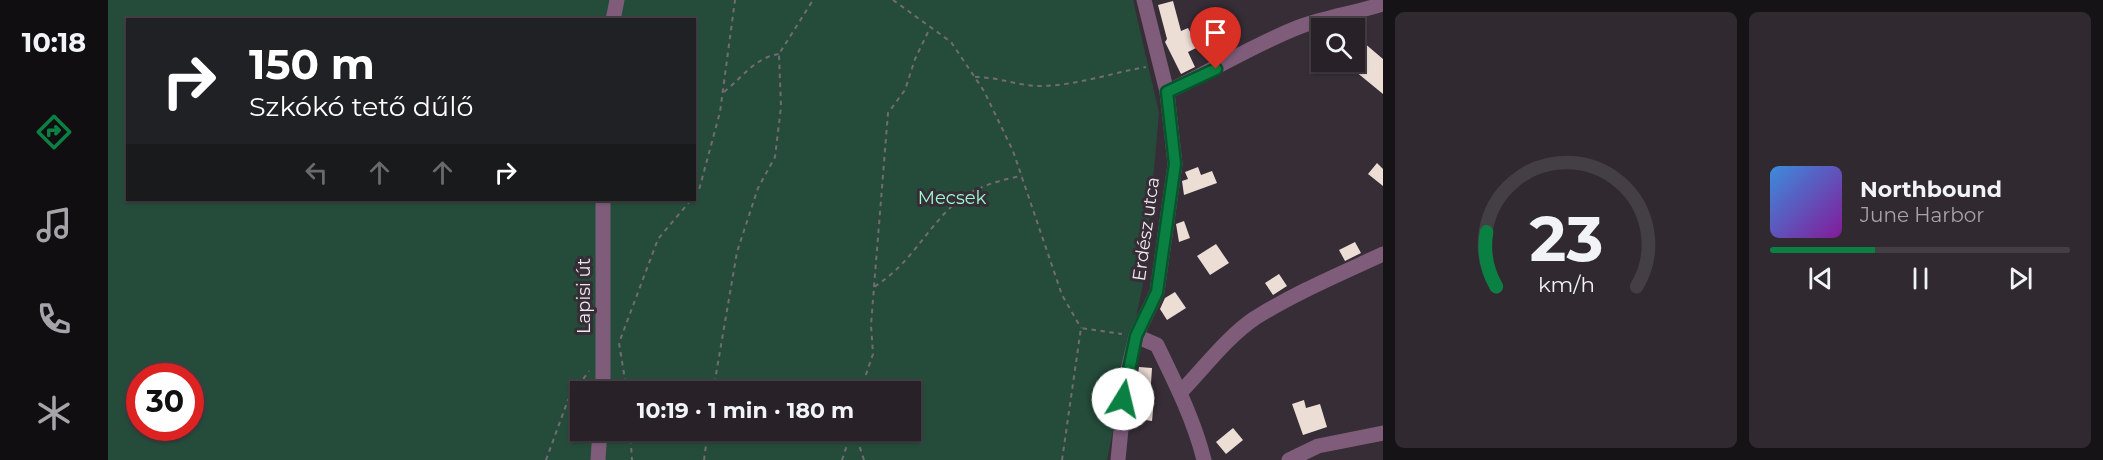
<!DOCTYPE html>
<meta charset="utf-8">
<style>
:root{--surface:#282228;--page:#302a30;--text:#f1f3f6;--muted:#a5a4a8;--line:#443f45;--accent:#0b8043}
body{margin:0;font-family:Montserrat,sans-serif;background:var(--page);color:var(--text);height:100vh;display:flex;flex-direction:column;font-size:22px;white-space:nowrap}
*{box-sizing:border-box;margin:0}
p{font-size:20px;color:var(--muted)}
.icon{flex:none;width:33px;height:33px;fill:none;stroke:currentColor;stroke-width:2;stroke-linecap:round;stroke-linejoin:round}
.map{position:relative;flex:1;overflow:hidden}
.drawer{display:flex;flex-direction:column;gap:12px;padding:12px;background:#161316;width:720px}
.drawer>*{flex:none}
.hud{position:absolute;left:18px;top:18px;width:570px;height:183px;border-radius:0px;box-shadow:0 2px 4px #0004,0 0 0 2px var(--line);background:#202124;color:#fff;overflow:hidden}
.controls{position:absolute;left:1203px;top:18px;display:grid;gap:12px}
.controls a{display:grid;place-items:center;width:54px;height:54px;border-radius:0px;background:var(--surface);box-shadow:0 2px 4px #0004,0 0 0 2px var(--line);font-size:30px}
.speed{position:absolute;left:18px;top:363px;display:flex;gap:12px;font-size:30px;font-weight:700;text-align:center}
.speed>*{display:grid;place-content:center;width:78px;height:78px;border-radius:50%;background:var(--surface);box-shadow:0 2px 4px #0004,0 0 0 2px var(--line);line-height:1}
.speed .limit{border:9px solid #d22;background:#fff;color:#111}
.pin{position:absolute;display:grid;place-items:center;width:51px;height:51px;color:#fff;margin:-62px -26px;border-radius:50% 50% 50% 0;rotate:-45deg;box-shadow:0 0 6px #0007}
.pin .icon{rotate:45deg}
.me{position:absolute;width:66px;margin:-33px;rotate:9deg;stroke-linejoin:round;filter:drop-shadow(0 0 4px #0008)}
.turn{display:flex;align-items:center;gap:21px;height:126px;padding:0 24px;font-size:27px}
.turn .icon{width:78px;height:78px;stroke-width:2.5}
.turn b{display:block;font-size:42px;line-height:51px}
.lanes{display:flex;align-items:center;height:57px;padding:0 24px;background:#0003;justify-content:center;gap:30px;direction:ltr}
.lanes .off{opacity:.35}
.drawer .card{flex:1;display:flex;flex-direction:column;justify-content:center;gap:9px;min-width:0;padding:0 21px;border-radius:9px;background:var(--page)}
.drawer .dial{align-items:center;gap:0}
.dial svg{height:156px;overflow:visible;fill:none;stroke:var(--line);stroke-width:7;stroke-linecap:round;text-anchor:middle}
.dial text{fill:var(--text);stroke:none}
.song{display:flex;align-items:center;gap:18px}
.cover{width:72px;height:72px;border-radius:9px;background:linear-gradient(135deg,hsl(210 70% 55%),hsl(290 70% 35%))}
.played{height:6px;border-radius:3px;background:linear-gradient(90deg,var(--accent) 35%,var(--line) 35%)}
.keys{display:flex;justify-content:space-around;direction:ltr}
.drawer .tiles{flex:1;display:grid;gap:12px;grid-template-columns:repeat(2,1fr)}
.trip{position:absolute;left:462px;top:381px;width:351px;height:60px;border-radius:0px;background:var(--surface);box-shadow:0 2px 4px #0004,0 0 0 2px var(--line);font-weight:700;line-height:60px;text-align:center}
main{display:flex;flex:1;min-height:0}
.tabs{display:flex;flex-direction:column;width:108px;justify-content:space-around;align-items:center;background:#100e10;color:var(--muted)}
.tabs .icon{width:42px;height:42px}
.tabs .current{color:var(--accent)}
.tabs b{font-size:27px;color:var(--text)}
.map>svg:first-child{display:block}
.green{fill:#254c3b;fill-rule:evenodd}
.building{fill:#ecddd5}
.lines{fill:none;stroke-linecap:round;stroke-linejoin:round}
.path{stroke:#736b73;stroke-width:2;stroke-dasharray:4.5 4.5;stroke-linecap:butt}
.minor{stroke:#7e5c7a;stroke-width:15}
.route-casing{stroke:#07532c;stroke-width:15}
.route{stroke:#0b8043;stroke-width:10}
.labels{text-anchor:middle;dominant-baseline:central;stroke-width:6;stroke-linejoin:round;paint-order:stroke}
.park-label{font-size:18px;fill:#9dfbd0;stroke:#362d36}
.street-label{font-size:18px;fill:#eee9ee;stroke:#362d36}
</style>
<main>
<nav class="tabs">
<b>10:18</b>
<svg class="icon current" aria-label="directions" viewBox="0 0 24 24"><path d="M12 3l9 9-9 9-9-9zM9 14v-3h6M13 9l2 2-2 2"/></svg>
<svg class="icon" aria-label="music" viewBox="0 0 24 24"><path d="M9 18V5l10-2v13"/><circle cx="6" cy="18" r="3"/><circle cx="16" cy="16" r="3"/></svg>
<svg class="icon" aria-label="phone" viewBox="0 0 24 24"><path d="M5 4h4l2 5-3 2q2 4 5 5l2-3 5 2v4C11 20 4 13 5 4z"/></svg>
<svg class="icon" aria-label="climate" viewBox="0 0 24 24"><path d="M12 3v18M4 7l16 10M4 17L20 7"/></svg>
</nav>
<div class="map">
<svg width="1275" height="460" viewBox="0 0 1275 460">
<rect width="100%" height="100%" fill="#362d36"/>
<path class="green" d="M 0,0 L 1025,0 L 1051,113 L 1036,279 L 999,460 L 0,460 ZM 20,20 L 586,20 L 586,200 L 20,200 ZM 32,376 L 82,376 L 82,428 L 32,428 ZM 472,392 L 802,392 L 802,430 L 472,430 Z"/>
<g class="building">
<path d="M 1065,1 L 1073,31 L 1080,28 L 1090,47 L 1080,52 L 1087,67 L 1073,74 L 1057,42 L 1059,39 L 1050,5 Z"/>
<path d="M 1255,42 L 1275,59 L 1275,94 L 1236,62 L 1246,62 L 1246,53 Z"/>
<path d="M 1269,163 L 1275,169 L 1275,186 L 1260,174 Z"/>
<path d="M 1090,167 L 1093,175 L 1104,171 L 1109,183 L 1076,195 L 1074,181 L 1080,179 L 1077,172 Z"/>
<path d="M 1076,221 L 1082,238 L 1071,242 L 1068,224 Z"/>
<path d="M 1247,242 L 1253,253 L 1237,261 L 1231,250 Z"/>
<path d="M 1108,244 L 1121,263 L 1102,275 L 1089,256 Z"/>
<path d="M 1171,274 L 1179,286 L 1165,295 L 1157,283 Z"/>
<path d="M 1067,292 L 1078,308 L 1059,320 L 1052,309 L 1057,298 Z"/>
<path d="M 1031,367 L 1044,368 L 1042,399 L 1046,400 L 1044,421 L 1024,418 Z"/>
<path d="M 1196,400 L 1198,408 L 1212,404 L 1219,427 L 1195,435 L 1184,404 Z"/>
<path d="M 1125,428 L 1135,440 L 1118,454 L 1108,442 Z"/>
</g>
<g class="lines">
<g class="path">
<path d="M 785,0 L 843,42 L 876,91 L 905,151 L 954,295 L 973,328"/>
<path d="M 867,77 C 890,77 911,86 931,86 C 967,86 1003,73 1038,67"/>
<path d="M 616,92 C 635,77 646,58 671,54"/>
<path d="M 586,196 L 591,190 L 612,112 L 627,0"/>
<path d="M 766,287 L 780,113 L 797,90 L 807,59 L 822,28"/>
<path d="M 519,392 L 511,343 L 550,239 L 583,200"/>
<path d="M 605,392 L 629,252 L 650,188 L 667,157 L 673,107 L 671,54 L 705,0"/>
<path d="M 752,392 L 765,354 L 763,325 L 766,287 C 801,265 816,233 843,207 C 862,189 889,180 914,176"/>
<path d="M 522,430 L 524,460"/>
<path d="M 746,430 L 756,460"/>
<path d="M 438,460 L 460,400 L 481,371"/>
<path d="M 596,460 L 600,430"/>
<path d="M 734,460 L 744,430"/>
<path d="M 954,460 L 973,328 L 1014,334"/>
</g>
<g class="minor">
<path d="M 505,20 L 509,0"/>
<path d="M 1059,92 C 1102,72 1147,44 1191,27 C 1218,17 1247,13 1275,4"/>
<path d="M 495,200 L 495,392"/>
<path d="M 1028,336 L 1049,345 C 1067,382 1086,420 1096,460"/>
<path d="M 1072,393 C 1096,368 1119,337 1147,318 C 1187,293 1232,274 1275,254"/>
<path d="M 490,460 L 492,430"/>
<path d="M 1010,460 L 1018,378 L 1028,336 L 1049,292 L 1067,164 L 1059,92 L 1036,0"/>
<path d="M 1181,460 L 1210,446 L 1275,433"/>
</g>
</g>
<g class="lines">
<defs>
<path id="route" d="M 1015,399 L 1028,336 L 1049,292 L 1067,164 L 1059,92 L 1108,69"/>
</defs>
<use href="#route" class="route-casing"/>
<use href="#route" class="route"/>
</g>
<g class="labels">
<g class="park-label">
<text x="844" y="198">Mecsek</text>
</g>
<g class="street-label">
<text transform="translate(1038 229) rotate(-82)">Erdész utca</text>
<text transform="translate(476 296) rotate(-90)">Lapisi út</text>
</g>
</g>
</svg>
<div class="controls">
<a><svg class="icon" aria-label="search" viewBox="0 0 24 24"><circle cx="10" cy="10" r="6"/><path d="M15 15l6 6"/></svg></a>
</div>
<div class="speed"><div class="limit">30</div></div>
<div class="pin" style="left:1108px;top:69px;background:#d93025"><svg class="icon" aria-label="arrive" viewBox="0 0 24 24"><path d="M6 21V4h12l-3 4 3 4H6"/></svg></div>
<svg class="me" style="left:1015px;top:399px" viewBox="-20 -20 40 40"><circle r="19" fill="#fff"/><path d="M0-13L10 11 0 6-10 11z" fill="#0b8043"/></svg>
<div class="trip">10:19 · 1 min · 180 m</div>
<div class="hud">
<div class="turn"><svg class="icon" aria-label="right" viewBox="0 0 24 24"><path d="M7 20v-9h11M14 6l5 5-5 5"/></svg><div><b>150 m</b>Szkókó tető dűlő</div></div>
<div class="lanes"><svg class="icon off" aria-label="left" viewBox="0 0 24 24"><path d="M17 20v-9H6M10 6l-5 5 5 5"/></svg><svg class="icon off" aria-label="ahead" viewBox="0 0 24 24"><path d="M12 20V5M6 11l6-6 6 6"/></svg><svg class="icon off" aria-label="ahead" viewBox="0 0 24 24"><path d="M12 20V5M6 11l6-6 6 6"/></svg><svg class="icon" aria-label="right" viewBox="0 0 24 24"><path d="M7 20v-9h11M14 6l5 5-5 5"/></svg></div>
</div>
</div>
<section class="drawer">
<div class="tiles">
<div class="card dial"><svg viewBox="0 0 100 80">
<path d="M14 69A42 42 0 1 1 86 69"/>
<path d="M14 69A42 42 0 0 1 9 41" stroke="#0b8043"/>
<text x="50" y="56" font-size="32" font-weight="700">23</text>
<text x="50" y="72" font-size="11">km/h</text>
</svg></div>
<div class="card">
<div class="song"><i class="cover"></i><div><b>Northbound</b><p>June Harbor</p></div></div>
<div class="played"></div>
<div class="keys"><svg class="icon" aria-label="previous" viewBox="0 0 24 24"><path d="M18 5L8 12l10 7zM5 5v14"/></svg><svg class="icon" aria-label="pause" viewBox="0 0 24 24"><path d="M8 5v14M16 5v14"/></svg><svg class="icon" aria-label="next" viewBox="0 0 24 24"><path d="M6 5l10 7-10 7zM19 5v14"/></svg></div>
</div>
</div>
</section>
</main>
